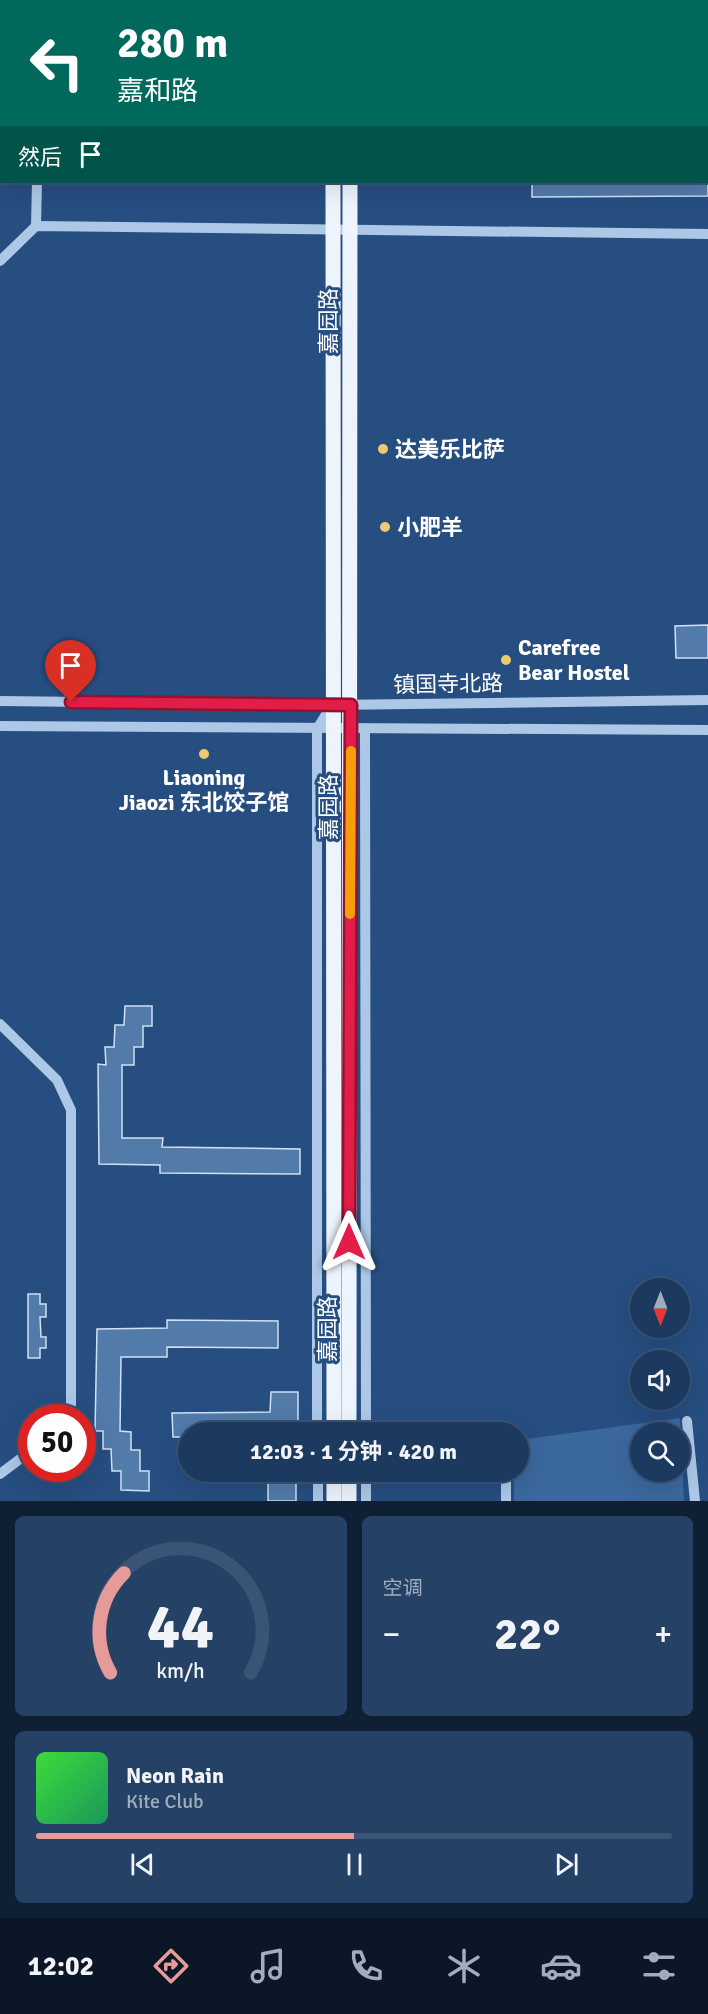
<!DOCTYPE html>
<html lang="zh">
<meta charset="utf-8">
<style>
:root{--surface:#1c3a60;--page:#254166;--text:#f1f3f6;--muted:#a0adbd;--line:#3a5475;--accent:#e69b98}
body{margin:0;font-family:Signika,"Noto Sans SC",sans-serif;background:var(--page);color:var(--text);height:100vh;display:flex;flex-direction:column;font-size:22px;white-space:nowrap}
*{box-sizing:border-box;margin:0}
p{font-size:20px;color:var(--muted)}
.icon{flex:none;width:33px;height:33px;fill:none;stroke:currentColor;stroke-width:2;stroke-linecap:round;stroke-linejoin:round}
.map{position:relative;height:1501px;overflow:hidden}
.drawer{display:flex;flex-direction:column;gap:15px;padding:15px;background:#0f2035;flex:1}
.drawer>*{flex:none}
.banner{position:absolute;left:0px;top:0px;width:708px;height:183px;box-shadow:0 6px 24px #0002,0 0 0 2px var(--line);background:#00695c;color:#fff;overflow:hidden}
.needle{width:39px;rotate:180deg}
.fabs{position:absolute;left:630px;top:1278px;display:grid;gap:12px}
.fabs a{display:grid;place-items:center;width:60px;height:60px;border-radius:50%;background:var(--surface);box-shadow:0 6px 24px #0002,0 0 0 2px var(--line);font-size:30px}
.speed{position:absolute;left:18px;top:1404px;display:flex;gap:12px;font-size:30px;font-weight:700;text-align:center}
.speed>*{display:grid;place-content:center;width:78px;height:78px;border-radius:50%;background:var(--surface);box-shadow:0 6px 24px #0002,0 0 0 2px var(--line);line-height:1}
.speed .limit{border:9px solid #d22;background:#fff;color:#111}
.pin{position:absolute;display:grid;place-items:center;width:51px;height:51px;color:#fff;margin:-62px -26px;border-radius:50% 50% 50% 0;rotate:-45deg;box-shadow:0 0 6px #0007}
.pin .icon{rotate:45deg}
.me{position:absolute;width:66px;margin:-33px;rotate:0deg;stroke-linejoin:round;filter:drop-shadow(0 0 4px #0008)}
.turn{display:flex;align-items:center;gap:21px;height:126px;padding:0 18px;font-size:27px}
.turn .icon{width:78px;height:78px;stroke-width:2.5}
.turn b{display:block;font-size:42px;line-height:51px}
.then{display:flex;align-items:center;height:57px;padding:0 18px;background:#0003;gap:12px;font-size:22px}
.big{font-size:45px;font-weight:700;line-height:1.1}
.drawer .tile{flex:1;display:flex;flex-direction:column;justify-content:center;gap:9px;min-width:0;padding:0 21px;border-radius:9px;background:var(--page)}
.drawer .dial{align-items:center;gap:0}
.dial svg{height:156px;overflow:visible;fill:none;stroke:var(--line);stroke-width:7;stroke-linecap:round;text-anchor:middle}
.dial text{fill:var(--text);stroke:none}
.song{display:flex;align-items:center;gap:18px}
.cover{width:72px;height:72px;border-radius:9px;background:linear-gradient(135deg,hsl(120 70% 55%),hsl(150 70% 35%))}
.played{height:6px;border-radius:3px;background:linear-gradient(90deg,var(--accent) 50%,var(--line) 50%)}
.keys{display:flex;justify-content:space-around;direction:ltr}
.heat{display:flex;justify-content:space-between;align-items:center;font-size:33px;direction:ltr}
.drawer .tiles{flex:1;display:grid;gap:15px;grid-template-columns:1fr 1fr}
.tile:last-child{grid-column:span 2}
.trip{position:absolute;left:178px;top:1422px;width:351px;height:60px;border-radius:30px;background:var(--surface);box-shadow:0 6px 24px #0002,0 0 0 2px var(--line);font-weight:700;line-height:60px;text-align:center}
.tab-bar{display:flex;height:96px;justify-content:space-around;align-items:center;background:#0b1726;color:var(--muted)}
.tab-bar .icon{width:42px;height:42px}
.tab-bar .current{color:var(--accent)}
.tab-bar b{font-size:27px;color:var(--text)}
.map>svg:first-child{display:block}
.green{fill:#3b689d;fill-rule:evenodd}
.building{fill:#527baa;stroke:#d0e1f5;stroke-width:1.5}
.lines{fill:none;stroke-linecap:round;stroke-linejoin:round}
.minor{stroke:#adc7e6;stroke-width:10}
.major{stroke:#eef4fd;stroke-width:15}
.route-casing{stroke:#92132f;stroke-width:15}
.route{stroke:#e11d48;stroke-width:10}
.slow{stroke:#f59e0b;stroke-width:10}
.poi-dot{fill:#efc972;stroke:#264e80;stroke-width:2}
.labels{text-anchor:middle;dominant-baseline:central;stroke-width:6;stroke-linejoin:round;paint-order:stroke}
.street-label{font-size:22px;fill:#fff;stroke:#264e80}
.poi-label{font-size:22px;font-weight:bold;fill:#fff;stroke:#264e80;text-anchor:start}
</style>
<div class="map">
<svg width="708" height="1501" viewBox="0 0 708 1501">
<rect width="100%" height="100%" fill="#264e80"/>
<path class="green" d="M 680,1418 L 684,1501 L 514,1501 L 514,1472 L 519,1472 L 519,1440 ZM 640,1432 L 680,1432 L 680,1472 L 640,1472 Z"/>
<g class="building">
<path d="M 532,182 L 708,182 L 708,196 L 532,197 Z"/>
<path d="M 708,625 L 708,658 L 676,658 L 675,626 Z"/>
<path d="M 125,1006 L 152,1006 L 152,1026 L 143,1026 L 143,1047 L 134,1047 L 134,1065 L 122,1065 L 122,1138 L 163,1138 L 162,1147 L 300,1149 L 300,1174 L 160,1173 L 160,1165 L 99,1164 L 98,1064 L 106,1065 L 105,1047 L 114,1047 L 115,1025 L 124,1025 Z"/>
<path d="M 28,1294 L 40,1294 L 40,1304 L 46,1304 L 46,1317 L 40,1317 L 41,1337 L 46,1337 L 46,1348 L 40,1348 L 40,1358 L 28,1358 Z"/>
<path d="M 167,1320 L 278,1321 L 278,1348 L 167,1347 L 167,1357 L 121,1357 L 120,1431 L 131,1432 L 131,1450 L 140,1450 L 140,1471 L 149,1471 L 149,1491 L 121,1490 L 121,1471 L 112,1471 L 111,1449 L 103,1449 L 103,1431 L 95,1431 L 97,1329 L 167,1328 Z"/>
<path d="M 271,1392 L 298,1392 L 298,1432 L 189,1432 L 189,1437 L 173,1437 L 172,1413 L 270,1412 Z"/>
<path d="M 268,1475 L 296,1476 L 296,1501 L 268,1501 Z"/>
</g>
<g class="lines">
<g class="minor">
<path d="M 36,226 L 37,182"/>
<path d="M 0,261 L 36,226 L 708,234"/>
<path d="M 0,701 L 332,705 L 708,700"/>
<path d="M 0,726 L 708,730"/>
<path d="M 365,729 L 366,1432"/>
<path d="M 0,1024 L 57,1080 L 71,1110 L 71,1404 L 61,1418"/>
<path d="M 687,1421 L 695,1501"/>
<path d="M 366,1427 L 493,1427 L 498,1432"/>
<path d="M 317,1432 L 317,729 L 332,705"/>
<path d="M 318,1472 L 318,1501"/>
<path d="M 366,1472 L 366,1501"/>
<path d="M 0,1474 L 32,1450"/>
<path d="M 506,1501 L 506,1472"/>
</g>
<g class="major">
<path d="M 332,0 L 332,2"/>
<path d="M 350,0 L 350,2"/>
<path d="M 333,182 L 334,1432"/>
<path d="M 349,1432 L 350,182"/>
<path d="M 334,1472 L 334,1501"/>
<path d="M 349,1472 L 349,1501"/>
</g>
</g>
<g class="lines">
<defs>
<path id="route" d="M 71,702 L 351,705 L 349,1242"/>
</defs>
<use href="#route" class="route-casing"/>
<use href="#route" class="route"/>
<path class="slow" d="M 350,914 L 351,751"/>
</g>
<g class="poi-dot">
<circle cx="383" cy="449" r="6"/>
<circle cx="385" cy="527" r="6"/>
<circle cx="506" cy="660" r="6"/>
<circle cx="204" cy="754" r="6"/>
</g>
<g class="labels">
<g class="street-label">
<text transform="translate(328 321) rotate(-90)">嘉园路</text>
<text transform="translate(448 684) rotate(-1)">镇国寺北路</text>
<text transform="translate(328 807) rotate(-90)">嘉园路</text>
<text transform="translate(327 1329) rotate(-90)">嘉园路</text>
</g>
<g class="poi-label">
<text x="395" y="449">达美乐比萨</text>
<text x="397" y="527">小肥羊</text>
<text x="518" y="647">Carefree<tspan x="518" dy="25">Bear Hostel</tspan></text>
<text x="204" y="777" text-anchor="middle">Liaoning<tspan x="204" dy="25">Jiaozi 东北饺子馆</tspan></text>
</g>
</g>
</svg>
<div class="fabs">
<a><svg class="needle" viewBox="-14 -14 28 28"><path d="M0-13l5 13h-10z" fill="#e53935"/><path d="M0 13l5-13h-10z" fill="#a0adbd"/></svg></a>
<a><svg class="icon" aria-label="sound" viewBox="0 0 24 24"><path d="M4 9h4l5-4v14l-5-4H4zM17 9q2 3 0 6"/></svg></a>
<a><svg class="icon" aria-label="search" viewBox="0 0 24 24"><circle cx="10" cy="10" r="6"/><path d="M15 15l6 6"/></svg></a>
</div>
<div class="speed"><div class="limit">50</div></div>
<div class="pin" style="left:71px;top:702px;background:#d93025"><svg class="icon" aria-label="arrive" viewBox="0 0 24 24"><path d="M6 21V4h12l-3 4 3 4H6"/></svg></div>
<svg class="me" style="left:349px;top:1242px" viewBox="-20 -20 40 40"><path d="M0-17L14 15 0 8-14 15z" fill="#e11d48" stroke="#fff" stroke-width="4"/></svg>
<div class="trip">12:03 · 1 分钟 · 420 m</div>
<div class="banner">
<div class="turn"><svg class="icon" aria-label="left" viewBox="0 0 24 24"><path d="M17 20v-9H6M10 6l-5 5 5 5"/></svg><div><b>280 m</b>嘉和路</div></div>
<div class="then">然后<svg class="icon" aria-label="arrive" viewBox="0 0 24 24"><path d="M6 21V4h12l-3 4 3 4H6"/></svg></div>
</div>
</div>
<section class="drawer">
<div class="tiles">
<div class="tile dial"><svg viewBox="0 0 100 80">
<path d="M14 69A42 42 0 1 1 86 69"/>
<path d="M14 69A42 42 0 0 1 21 18" stroke="#e69b98"/>
<text x="50" y="56" font-size="32" font-weight="700">44</text>
<text x="50" y="72" font-size="11">km/h</text>
</svg></div>
<div class="tile"><p>空调</p>
<div class="heat"><a>−</a><b class="big">22°</b><a>+</a></div>
</div>
<div class="tile">
<div class="song"><i class="cover"></i><div><b>Neon Rain</b><p>Kite Club</p></div></div>
<div class="played"></div>
<div class="keys"><svg class="icon" aria-label="previous" viewBox="0 0 24 24"><path d="M18 5L8 12l10 7zM5 5v14"/></svg><svg class="icon" aria-label="pause" viewBox="0 0 24 24"><path d="M8 5v14M16 5v14"/></svg><svg class="icon" aria-label="next" viewBox="0 0 24 24"><path d="M6 5l10 7-10 7zM19 5v14"/></svg></div>
</div>
</div>
</section>
<nav class="tab-bar">
<b>12:02</b>
<svg class="icon current" aria-label="directions" viewBox="0 0 24 24"><path d="M12 3l9 9-9 9-9-9zM9 14v-3h6M13 9l2 2-2 2"/></svg>
<svg class="icon" aria-label="music" viewBox="0 0 24 24"><path d="M9 18V5l10-2v13"/><circle cx="6" cy="18" r="3"/><circle cx="16" cy="16" r="3"/></svg>
<svg class="icon" aria-label="phone" viewBox="0 0 24 24"><path d="M5 4h4l2 5-3 2q2 4 5 5l2-3 5 2v4C11 20 4 13 5 4z"/></svg>
<svg class="icon" aria-label="climate" viewBox="0 0 24 24"><path d="M12 3v18M4 7l16 10M4 17L20 7"/></svg>
<svg class="icon" aria-label="car" viewBox="0 0 24 24"><path d="M5 17H2v-5l4-1 3-4h7l3 4 3 1v5h-3M9 17h6M6 11h13"/><circle cx="7" cy="17" r="2"/><circle cx="17" cy="17" r="2"/></svg>
<svg class="icon" aria-label="filters" viewBox="0 0 24 24"><path d="M4 7h16M4 17h16"/><circle cx="9" cy="7" r="2"/><circle cx="15" cy="17" r="2"/></svg>
</nav>
